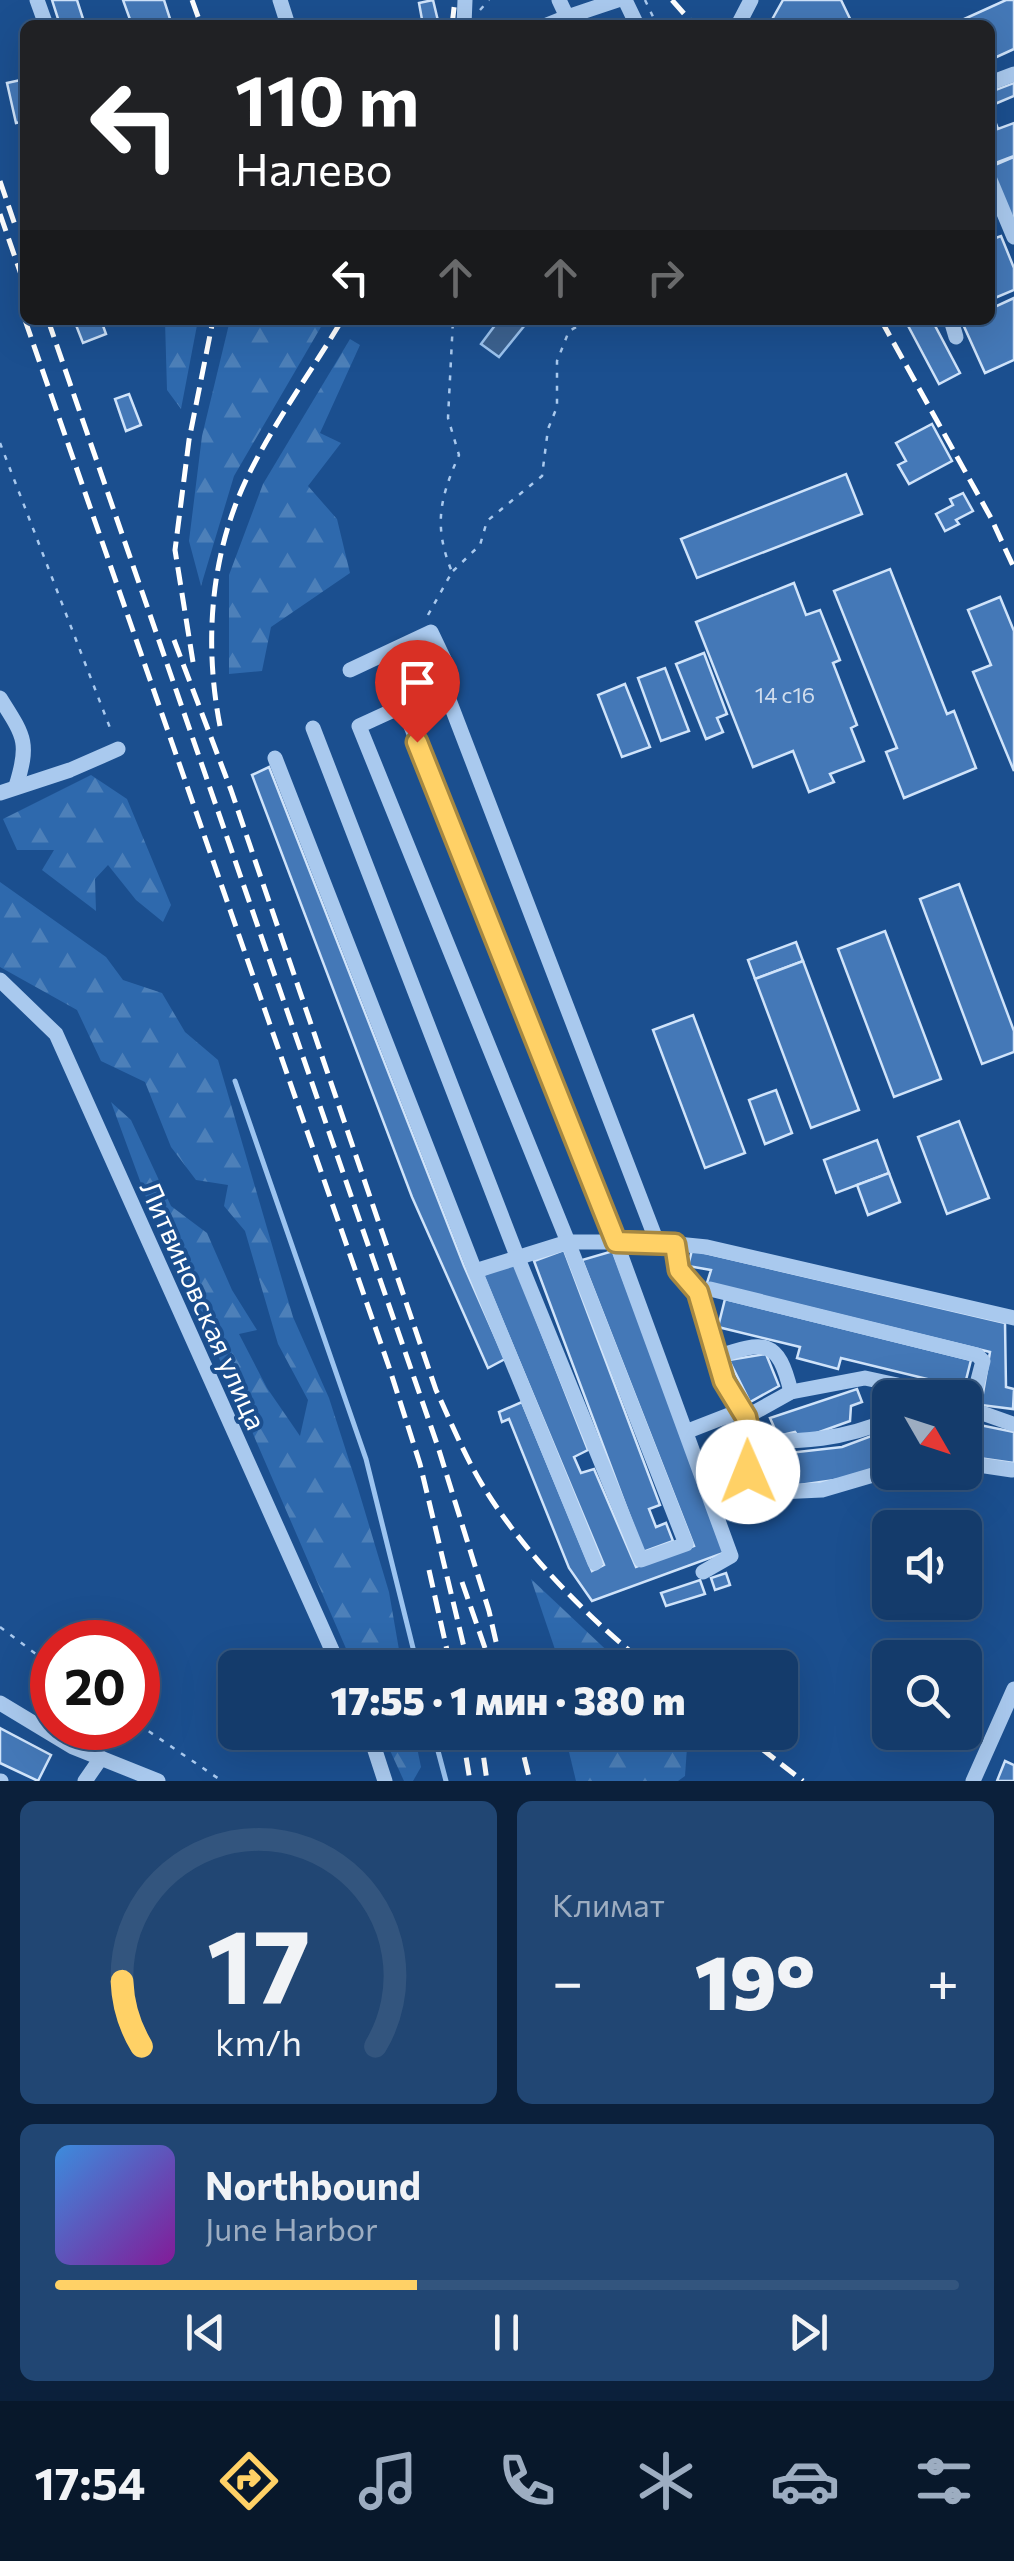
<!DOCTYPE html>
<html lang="ru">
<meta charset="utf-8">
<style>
:root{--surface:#143b6b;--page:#214673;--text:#f1f3f6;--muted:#9dadc1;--line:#33557e;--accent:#ffd166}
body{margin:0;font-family:Commissioner,sans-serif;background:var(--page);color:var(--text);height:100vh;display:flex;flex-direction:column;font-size:38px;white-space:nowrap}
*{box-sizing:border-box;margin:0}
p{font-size:32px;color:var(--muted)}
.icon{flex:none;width:55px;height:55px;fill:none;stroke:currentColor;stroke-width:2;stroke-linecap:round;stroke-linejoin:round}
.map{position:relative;height:1781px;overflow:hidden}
.side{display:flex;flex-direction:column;gap:20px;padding:20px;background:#0b203b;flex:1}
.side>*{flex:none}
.hud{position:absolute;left:20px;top:20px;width:975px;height:305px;border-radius:15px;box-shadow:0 10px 40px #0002,0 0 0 2px var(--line);background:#202124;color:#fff;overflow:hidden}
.needle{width:65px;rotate:129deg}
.tools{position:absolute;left:872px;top:1380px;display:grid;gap:20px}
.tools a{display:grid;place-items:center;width:110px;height:110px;border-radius:15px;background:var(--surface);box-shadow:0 10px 40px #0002,0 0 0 2px var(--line);font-size:50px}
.speed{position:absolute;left:30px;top:1620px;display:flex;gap:20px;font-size:50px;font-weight:700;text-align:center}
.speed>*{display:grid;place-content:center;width:130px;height:130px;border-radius:50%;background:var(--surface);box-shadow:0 10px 40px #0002,0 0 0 2px var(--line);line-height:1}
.speed .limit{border:15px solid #d22;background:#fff;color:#111}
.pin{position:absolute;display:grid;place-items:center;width:85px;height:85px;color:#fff;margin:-102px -42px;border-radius:50% 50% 50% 0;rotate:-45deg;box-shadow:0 0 10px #0007}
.pin .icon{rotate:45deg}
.me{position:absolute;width:110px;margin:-55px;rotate:359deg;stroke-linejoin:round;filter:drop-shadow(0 0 8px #0008)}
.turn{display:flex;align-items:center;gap:35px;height:210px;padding:0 50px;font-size:45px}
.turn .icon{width:130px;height:130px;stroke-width:2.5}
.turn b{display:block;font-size:70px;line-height:85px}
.lanes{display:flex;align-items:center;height:95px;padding:0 50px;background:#0003;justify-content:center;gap:50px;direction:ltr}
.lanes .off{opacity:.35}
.big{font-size:75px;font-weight:800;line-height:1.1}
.side .widget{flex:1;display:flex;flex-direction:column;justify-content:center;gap:15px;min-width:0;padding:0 35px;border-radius:15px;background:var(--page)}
.side .dial{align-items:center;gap:0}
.dial svg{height:260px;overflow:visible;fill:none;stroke:var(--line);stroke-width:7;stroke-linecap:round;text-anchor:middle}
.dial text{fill:var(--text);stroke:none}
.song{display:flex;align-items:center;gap:30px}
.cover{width:120px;height:120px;border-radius:15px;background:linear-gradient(135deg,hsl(210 70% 55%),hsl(290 70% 35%))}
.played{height:10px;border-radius:5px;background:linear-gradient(90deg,var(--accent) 40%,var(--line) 40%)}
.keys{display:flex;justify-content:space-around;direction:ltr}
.heat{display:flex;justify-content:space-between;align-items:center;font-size:55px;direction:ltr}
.side .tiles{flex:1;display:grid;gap:20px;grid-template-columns:1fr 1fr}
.widget:last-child{grid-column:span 2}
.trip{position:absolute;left:218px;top:1650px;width:580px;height:100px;border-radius:15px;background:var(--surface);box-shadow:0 10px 40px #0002,0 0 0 2px var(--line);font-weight:800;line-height:100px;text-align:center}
.tabs{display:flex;height:160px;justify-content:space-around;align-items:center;background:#08182b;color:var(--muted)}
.tabs .icon{width:70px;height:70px}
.tabs .on{color:var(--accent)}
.tabs b{font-size:45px;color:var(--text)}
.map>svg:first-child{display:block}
.forest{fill:url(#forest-firs)}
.water{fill:#3c6290;stroke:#9cc4f0;stroke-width:2.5}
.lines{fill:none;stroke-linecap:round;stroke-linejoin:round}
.stream{stroke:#9cc4f0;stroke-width:5}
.building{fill:#4478b7;stroke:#cfe3fa;stroke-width:2.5}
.path{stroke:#a9c9ee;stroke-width:2.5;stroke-dasharray:5 8;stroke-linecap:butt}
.minor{stroke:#a9c9ee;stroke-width:15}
.rail{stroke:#fff;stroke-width:5;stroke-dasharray:18 8;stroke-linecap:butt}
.route-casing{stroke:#a68842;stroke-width:25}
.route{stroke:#ffd166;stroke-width:18}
.labels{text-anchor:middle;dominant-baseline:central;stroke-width:8;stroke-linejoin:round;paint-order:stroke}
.number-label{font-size:22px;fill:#d0dded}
.street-label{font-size:28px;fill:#fff;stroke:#1b4f8f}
</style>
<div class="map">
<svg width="1014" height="1781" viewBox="0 0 1014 1781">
<defs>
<pattern id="forest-firs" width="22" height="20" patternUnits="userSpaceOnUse" patternTransform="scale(2.5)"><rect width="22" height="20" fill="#2e69ad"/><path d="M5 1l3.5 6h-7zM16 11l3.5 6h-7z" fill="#4d80b9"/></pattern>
</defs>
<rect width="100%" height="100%" fill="#1b4f8f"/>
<g class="forest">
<path d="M 162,320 L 198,320 L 181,409 L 167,390 L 165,321 Z"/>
<path d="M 230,320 L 325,320 L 234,476 L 201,586 L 189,541 L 202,436 Z"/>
<path d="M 350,339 L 360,345 L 320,433 L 341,443 L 308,486 L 337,519 L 350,573 L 271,627 L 262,671 L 229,674 L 229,575 L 263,484 Z"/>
<path d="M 91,775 L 127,799 L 171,905 L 163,922 L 136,900 L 108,865 L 95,879 L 96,911 L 42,870 L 54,850 L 17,850 L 3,819 Z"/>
<path d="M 0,882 L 106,957 L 123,980 L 162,993 L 185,1032 L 218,1060 L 293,1317 L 329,1398 L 357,1485 L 389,1592 L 402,1667 L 354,1667 L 234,1390 L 157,1227 L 111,1102 L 131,1120 L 171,1206 L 207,1233 L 232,1290 L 257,1330 L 239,1334 L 267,1388 L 300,1436 L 308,1400 L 278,1344 L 245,1231 L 224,1206 L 228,1185 L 196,1180 L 171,1147 L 145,1082 L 101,1061 L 77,1010 L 0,967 Z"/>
<path d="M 531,1579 L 617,1660 L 620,1667 L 561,1667 Z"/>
<path d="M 382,1733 L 414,1733 L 421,1767 L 413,1781 L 404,1781 Z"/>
<path d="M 572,1733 L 688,1733 L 685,1776 L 678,1781 L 576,1781 L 569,1752 Z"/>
</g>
<path class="water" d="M 499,320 L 529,320 L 499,357 L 481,344 Z"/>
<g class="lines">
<g class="stream">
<path d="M 235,1081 L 366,1459 L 418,1668"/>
<path d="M 433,1732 L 446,1781"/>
</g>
</g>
<g class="building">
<path d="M 52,0 L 77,0 L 85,25 L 60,25 Z"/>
<path d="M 123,0 L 164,0 L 172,25 L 132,25 Z"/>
<path d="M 433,0 L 439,25 L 423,25 L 419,3 Z"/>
<path d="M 783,0 L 841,0 L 853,25 L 769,25 Z"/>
<path d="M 1006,0 L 1014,0 L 1014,49 L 990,60 L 990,25 L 951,25 Z"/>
<path d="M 25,79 L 25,121 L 16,123 L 7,83 Z"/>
<path d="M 1014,83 L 1014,96 L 990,106 L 990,92 Z"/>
<path d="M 990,108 L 998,129 L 1014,123 L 1014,156 L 993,164 L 990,156 Z"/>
<path d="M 1014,157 L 1014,225 L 990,167 Z"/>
<path d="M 1001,236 L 1014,268 L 1014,290 L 990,300 L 990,240 Z"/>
<path d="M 1014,298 L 1014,360 L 985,373 L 962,322 L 990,320 L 990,309 Z"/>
<path d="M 74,320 L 101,320 L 106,334 L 83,343 Z"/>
<path d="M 905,320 L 932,320 L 960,373 L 939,384 Z"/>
<path d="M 129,394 L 141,425 L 126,431 L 115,399 Z"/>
<path d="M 932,424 L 952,461 L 909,484 L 898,465 L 906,461 L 896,443 Z"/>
<path d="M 846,474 L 862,514 L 697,578 L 681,539 Z"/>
<path d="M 963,493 L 973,511 L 956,520 L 959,524 L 945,531 L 936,514 L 953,505 L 950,499 Z"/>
<path d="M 890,569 L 947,714 L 954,711 L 976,768 L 904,798 L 886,752 L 897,748 L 834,591 Z"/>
<path d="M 794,583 L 806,615 L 820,610 L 840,660 L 833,663 L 857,725 L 851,728 L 864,761 L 830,774 L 834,782 L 809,792 L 793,751 L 753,767 L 696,622 Z"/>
<path d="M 1000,597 L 1014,631 L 1014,771 L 973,672 L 991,665 L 968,610 Z"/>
<path d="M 704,653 L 727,714 L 717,718 L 723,732 L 706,739 L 676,664 Z"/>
<path d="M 665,668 L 689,731 L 661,741 L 638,678 Z"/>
<path d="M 625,684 L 650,747 L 622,757 L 598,695 Z"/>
<path d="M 269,767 L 464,1266 L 505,1359 L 488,1368 L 412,1197 L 252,775 Z"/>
<path d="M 959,884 L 1014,1031 L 1014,1052 L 982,1064 L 920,899 Z"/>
<path d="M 885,931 L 941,1079 L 894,1097 L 838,949 Z"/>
<path d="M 796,942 L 803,961 L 755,979 L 748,960 Z"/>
<path d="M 803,961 L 859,1110 L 811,1128 L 755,979 Z"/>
<path d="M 693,1015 L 745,1153 L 705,1168 L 653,1030 Z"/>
<path d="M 776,1090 L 792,1133 L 765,1144 L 749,1100 Z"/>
<path d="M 959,1121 L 989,1198 L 947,1214 L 918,1137 Z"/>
<path d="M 877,1140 L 889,1173 L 836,1193 L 824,1160 Z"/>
<path d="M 889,1173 L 900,1202 L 868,1215 L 857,1185 Z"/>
<path d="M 564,1250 L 660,1505 L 649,1509 L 656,1527 L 666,1523 L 673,1541 L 643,1552 L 534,1261 Z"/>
<path d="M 692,1250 L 1005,1323 L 1006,1387 L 1014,1389 L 1013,1409 L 981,1405 L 990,1352 L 707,1283 L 711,1270 L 688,1266 Z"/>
<path d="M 613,1251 L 726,1552 L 592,1601 L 569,1568 L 509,1419 L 502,1422 L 499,1412 L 522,1402 L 592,1571 L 604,1565 L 483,1275 L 514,1262 L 588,1450 L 574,1457 L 581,1473 L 594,1469 L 636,1567 L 694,1546 L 582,1260 Z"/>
<path d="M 725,1299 L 971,1360 L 964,1388 L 841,1358 L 838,1369 L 797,1358 L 800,1347 L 718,1327 Z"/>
<path d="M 766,1354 L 779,1386 L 750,1402 L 729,1360 Z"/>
<path d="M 857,1389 L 862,1402 L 851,1406 L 850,1421 L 800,1439 L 795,1432 L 778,1436 L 770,1418 Z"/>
<path d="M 965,1422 L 1014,1432 L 1014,1463 L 965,1456 Z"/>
<path d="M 890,1429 L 890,1463 L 849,1478 L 778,1488 L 757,1486 L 753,1457 L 842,1447 Z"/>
<path d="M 726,1573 L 730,1585 L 715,1590 L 711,1578 Z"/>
<path d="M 700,1580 L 705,1594 L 666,1606 L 661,1593 Z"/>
<path d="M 0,1728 L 51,1755 L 38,1781 L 0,1763 Z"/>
<path d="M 1005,1761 L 1014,1765 L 1014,1781 L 997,1781 Z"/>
</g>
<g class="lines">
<g class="path">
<path d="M 645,0 L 657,25"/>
<path d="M 480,10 L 489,0"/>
<path d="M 0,443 L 112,733"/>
<path d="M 453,571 L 480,545 L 487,521 L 542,476 L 548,429 L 557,407 L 557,361 L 569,331 L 589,320"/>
<path d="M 428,615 L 452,572 C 433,526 440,498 459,455 L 448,418 L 453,320"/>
<path d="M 0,1627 L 52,1666"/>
<path d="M 138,1724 L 222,1781"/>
</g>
<g class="minor">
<path d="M 37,0 L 46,25"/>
<path d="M 280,0 L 288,25"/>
<path d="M 559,0 L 567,17 L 618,0"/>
<path d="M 625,0 L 637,25"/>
<path d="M 464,25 L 465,0"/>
<path d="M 547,25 L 567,17 L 571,25"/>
<path d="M 738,25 L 751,0"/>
<path d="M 990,83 L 1014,74"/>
<path d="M 990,180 L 1014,237"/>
<path d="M 951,320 L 956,337"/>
<path d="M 350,670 L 431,632 L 451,674 L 444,687"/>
<path d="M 0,698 C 24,736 30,742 16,786"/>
<path d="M 403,706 L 616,1242 L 731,1556 L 703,1572"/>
<path d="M 313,728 L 517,1256 L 641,1560 L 686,1544 L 568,1242 L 359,726 L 444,687 L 657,1242"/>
<path d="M 275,758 L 475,1271 L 595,1563"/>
<path d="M 0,793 L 70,770 L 118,749"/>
<path d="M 0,980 L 56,1034 L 340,1668"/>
<path d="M 675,1244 L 679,1270 L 698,1293 L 724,1381 L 746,1417 L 751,1441 L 748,1472 L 756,1493 L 822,1490 L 890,1470"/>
<path d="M 475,1271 L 568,1242 L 657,1242 L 707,1247 L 1014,1318"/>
<path d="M 698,1293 L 710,1289 L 977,1355 L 983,1361 L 971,1407"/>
<path d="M 716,1357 C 765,1341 778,1338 791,1392"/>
<path d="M 965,1407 L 1013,1424"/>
<path d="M 746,1417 L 791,1392 L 865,1378 L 934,1393 L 936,1398"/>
<path d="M 688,1431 L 742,1410"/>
<path d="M 751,1441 C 801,1442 844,1440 890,1419"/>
<path d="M 965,1463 L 1012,1470"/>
<path d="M 0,1703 L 73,1747 L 158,1781"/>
<path d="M 369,1732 L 385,1781"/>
<path d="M 0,1781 L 1,1781"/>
<path d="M 85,1781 L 101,1758"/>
<path d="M 973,1781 L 1014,1689"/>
</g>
<g class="rail">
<path d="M 192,0 L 201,25"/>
<path d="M 672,0 L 694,25"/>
<path d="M 452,25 L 455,0"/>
<path d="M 0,181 L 16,228"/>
<path d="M 0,214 L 25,286"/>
<path d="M 25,320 L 389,1367 L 420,1464 L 469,1668"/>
<path d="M 48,320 L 438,1447 L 489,1611 L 502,1668"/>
<path d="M 881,320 L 991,518 L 1014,568"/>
<path d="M 174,640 L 231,790 L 436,1390 C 450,1420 463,1452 480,1481 C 520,1549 588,1619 651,1668"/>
<path d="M 193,662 L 175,550 L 189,440 L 213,320"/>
<path d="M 220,726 C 204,644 210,555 247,478 C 273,424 311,372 342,320"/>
<path d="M 429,1570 L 451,1668"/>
<path d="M 462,1582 L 485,1648"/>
<path d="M 462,1732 L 470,1781"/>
<path d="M 480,1732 L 487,1781"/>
<path d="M 518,1732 L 530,1781"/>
<path d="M 740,1732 L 803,1781"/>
</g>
</g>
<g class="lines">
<defs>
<path id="route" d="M 417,742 L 616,1242 L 675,1244 L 679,1270 L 698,1292 L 724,1381 L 746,1417 L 751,1441 L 748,1472"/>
</defs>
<use href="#route" class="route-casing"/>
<use href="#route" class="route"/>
</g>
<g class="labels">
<g class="number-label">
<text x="785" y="694">14 с16</text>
</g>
<g class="street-label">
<text transform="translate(204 1305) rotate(66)">Литвиновская улица</text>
</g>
</g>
</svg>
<div class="tools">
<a><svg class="needle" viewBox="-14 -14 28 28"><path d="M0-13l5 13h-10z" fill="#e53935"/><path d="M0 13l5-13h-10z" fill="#9dadc1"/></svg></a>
<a><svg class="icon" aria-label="sound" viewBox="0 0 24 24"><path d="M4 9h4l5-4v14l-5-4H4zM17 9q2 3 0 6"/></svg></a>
<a><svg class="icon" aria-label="search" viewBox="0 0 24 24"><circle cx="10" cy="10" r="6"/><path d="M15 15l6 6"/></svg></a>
</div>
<div class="speed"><div class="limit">20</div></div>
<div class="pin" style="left:417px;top:742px;background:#d93025"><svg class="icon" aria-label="arrive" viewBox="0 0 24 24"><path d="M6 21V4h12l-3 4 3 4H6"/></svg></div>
<svg class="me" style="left:748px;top:1472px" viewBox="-20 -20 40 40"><circle r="19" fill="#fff"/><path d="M0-13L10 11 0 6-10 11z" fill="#ffd166"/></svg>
<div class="trip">17:55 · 1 мин · 380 m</div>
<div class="hud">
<div class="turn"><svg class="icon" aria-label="left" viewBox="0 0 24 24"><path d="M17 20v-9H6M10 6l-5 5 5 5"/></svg><div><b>110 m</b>Налево</div></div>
<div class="lanes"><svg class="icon" aria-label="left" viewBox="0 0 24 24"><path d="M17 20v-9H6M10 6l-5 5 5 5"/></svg><svg class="icon off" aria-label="ahead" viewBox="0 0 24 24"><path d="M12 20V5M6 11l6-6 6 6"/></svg><svg class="icon off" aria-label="ahead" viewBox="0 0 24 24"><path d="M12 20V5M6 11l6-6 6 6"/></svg><svg class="icon off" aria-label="right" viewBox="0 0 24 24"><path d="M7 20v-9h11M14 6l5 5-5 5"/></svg></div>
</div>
</div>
<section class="side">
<div class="tiles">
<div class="widget dial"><svg viewBox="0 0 100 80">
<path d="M14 69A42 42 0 1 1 86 69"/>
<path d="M14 69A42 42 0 0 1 8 49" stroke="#ffd166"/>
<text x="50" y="56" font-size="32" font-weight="700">17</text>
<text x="50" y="72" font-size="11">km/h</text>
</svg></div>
<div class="widget"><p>Климат</p>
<div class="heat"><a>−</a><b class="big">19°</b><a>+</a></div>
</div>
<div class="widget">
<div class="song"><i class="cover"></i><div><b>Northbound</b><p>June Harbor</p></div></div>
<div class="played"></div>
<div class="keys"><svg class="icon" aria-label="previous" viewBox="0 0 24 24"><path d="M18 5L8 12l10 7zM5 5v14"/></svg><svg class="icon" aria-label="pause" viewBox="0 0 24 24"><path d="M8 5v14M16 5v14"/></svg><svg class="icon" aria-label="next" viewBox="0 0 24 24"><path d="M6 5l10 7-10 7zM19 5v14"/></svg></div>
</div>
</div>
</section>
<nav class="tabs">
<b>17:54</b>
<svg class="icon on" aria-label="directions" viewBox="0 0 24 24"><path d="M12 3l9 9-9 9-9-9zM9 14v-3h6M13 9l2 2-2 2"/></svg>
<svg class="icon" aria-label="music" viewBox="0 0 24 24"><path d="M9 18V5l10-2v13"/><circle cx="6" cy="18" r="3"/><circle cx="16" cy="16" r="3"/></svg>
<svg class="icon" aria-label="phone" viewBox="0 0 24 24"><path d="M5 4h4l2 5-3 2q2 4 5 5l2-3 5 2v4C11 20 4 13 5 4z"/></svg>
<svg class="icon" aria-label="climate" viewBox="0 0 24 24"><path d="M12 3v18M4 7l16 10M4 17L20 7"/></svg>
<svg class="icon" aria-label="car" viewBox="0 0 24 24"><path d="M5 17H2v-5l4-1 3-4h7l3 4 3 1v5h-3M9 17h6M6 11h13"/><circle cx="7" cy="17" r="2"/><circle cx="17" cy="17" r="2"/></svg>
<svg class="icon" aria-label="filters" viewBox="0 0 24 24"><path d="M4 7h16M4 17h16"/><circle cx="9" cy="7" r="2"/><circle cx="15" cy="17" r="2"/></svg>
</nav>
